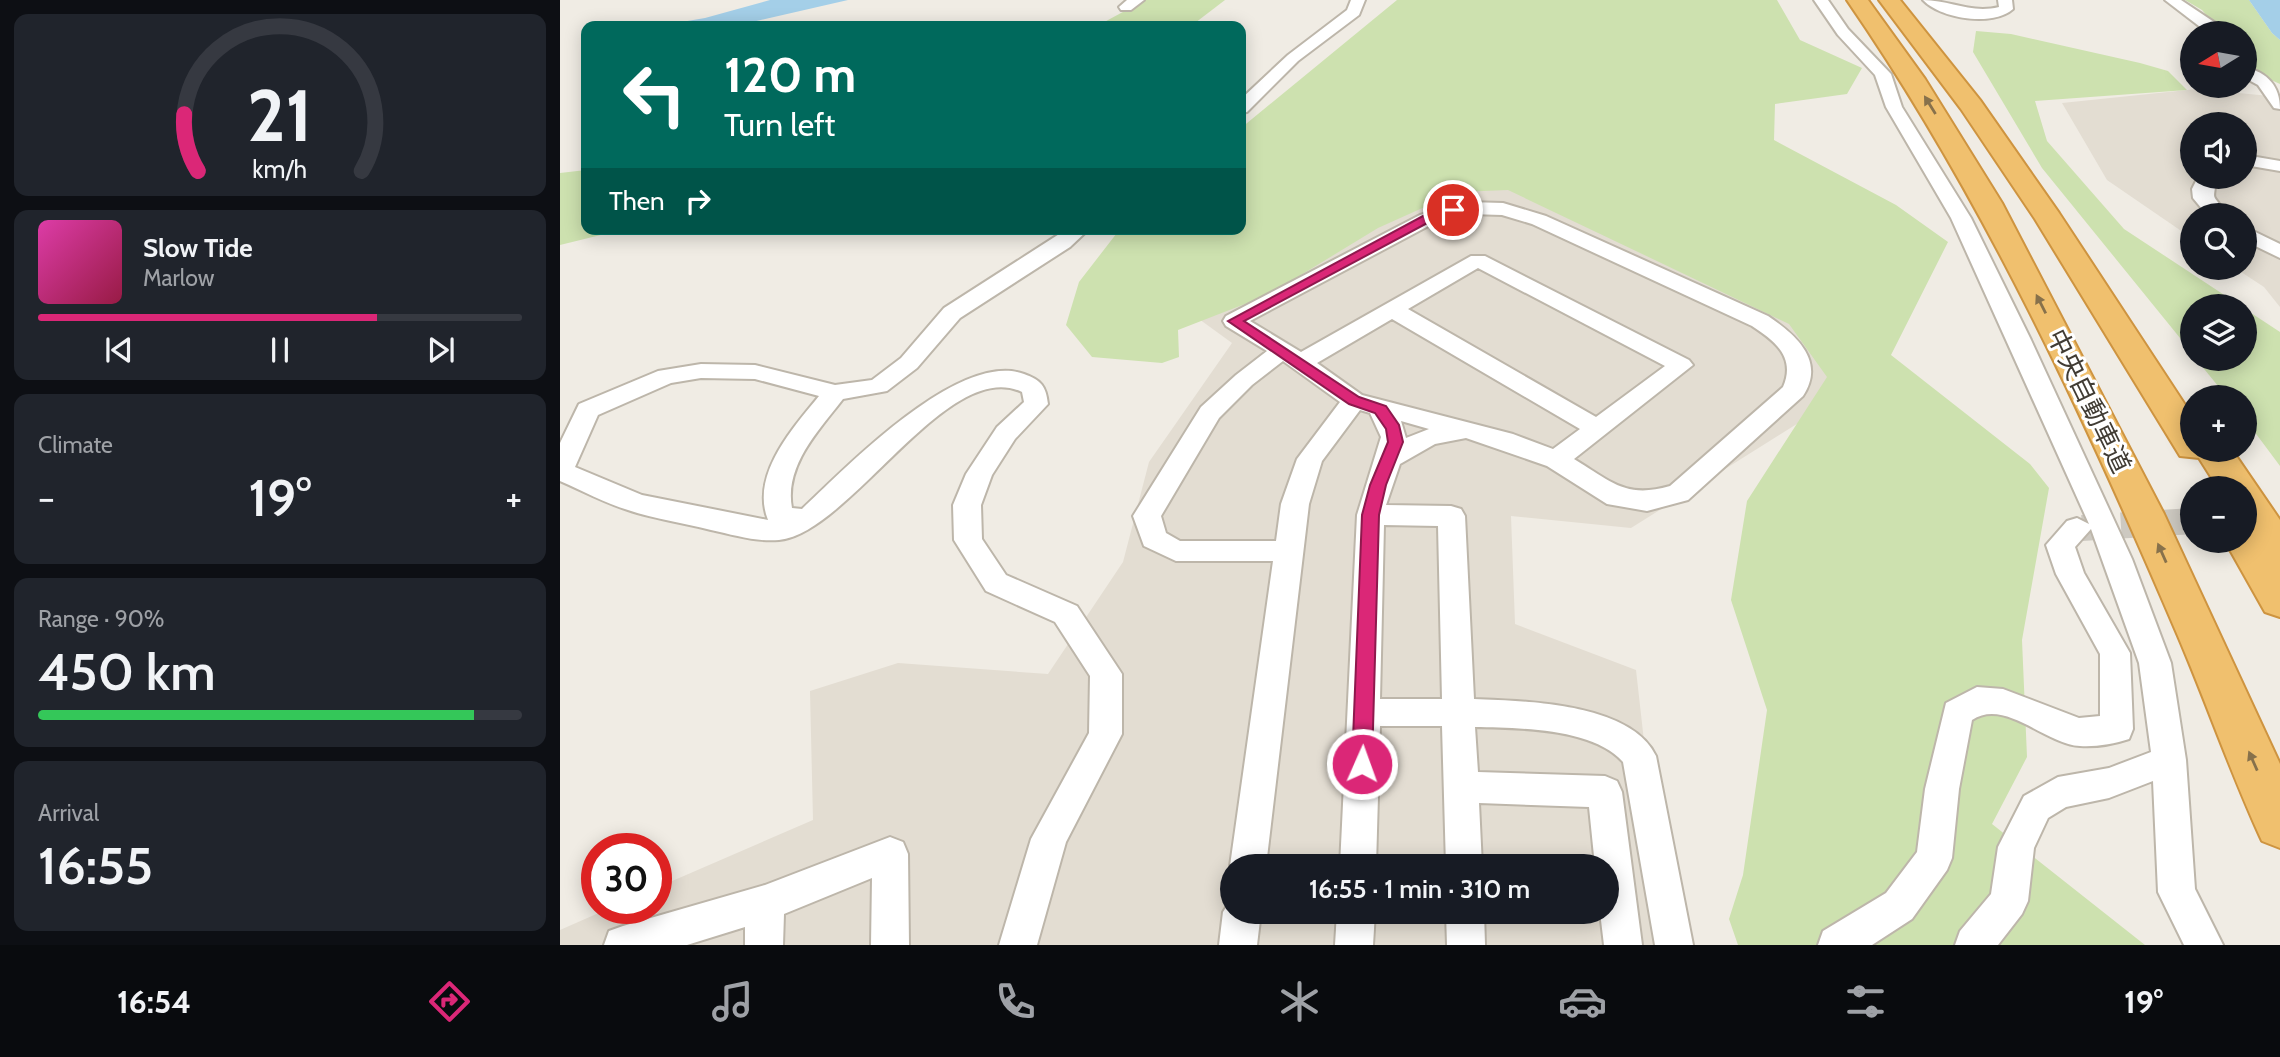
<!DOCTYPE html>
<meta charset="utf-8">
<style>
:root{--surface:#171b24;--page:#20242c;--text:#f1f3f6;--muted:#9ea1a6;--line:#363941;--accent:#db2777}
body{margin:0;font-family:Cabin,"Noto Sans JP",sans-serif;background:var(--page);color:var(--text);height:100vh;display:flex;flex-direction:column;font-size:26px;white-space:nowrap}
*{box-sizing:border-box;margin:0}
p{font-size:23px;color:var(--muted)}
.icon{flex:none;width:38px;height:38px;fill:none;stroke:currentColor;stroke-width:2;stroke-linecap:round;stroke-linejoin:round}
.map{position:relative;flex:1;overflow:hidden}
.panel{display:flex;flex-direction:column;gap:14px;padding:14px;background:#0d0f14;width:560px}
.panel>*{flex:none}
.top-card{position:absolute;left:21px;top:21px;width:665px;height:214px;border-radius:14px;box-shadow:0 4px 18px #0003;background:#00695c;color:#fff;overflow:hidden}
.needle{width:46px;rotate:259deg}
.buttons{position:absolute;left:1620px;top:21px;display:grid;gap:14px}
.buttons a{display:grid;place-items:center;width:77px;height:77px;border-radius:50%;background:var(--surface);box-shadow:0 4px 18px #0003;font-size:35px}
.speed{position:absolute;left:21px;top:833px;display:flex;gap:14px;font-size:35px;font-weight:700;text-align:center}
.speed>*{display:grid;place-content:center;width:91px;height:91px;border-radius:50%;background:var(--surface);box-shadow:0 4px 18px #0003;line-height:1}
.speed .limit{border:10px solid #d22;background:#fff;color:#111}
.pin{position:absolute;display:grid;place-items:center;width:60px;height:60px;color:#fff;margin:-30px;border:4px solid #fff;border-radius:50%;box-shadow:0 2px 7px #0007}
.me{position:absolute;width:77px;margin:-38px;rotate:2deg;stroke-linejoin:round;filter:drop-shadow(0 0 5px #0008)}
.turn{display:flex;align-items:center;gap:24px;height:147px;padding:0 28px;font-size:32px}
.turn .icon{width:91px;height:91px;stroke-width:2.5}
.turn b{display:block;font-size:49px;line-height:60px}
.then{display:flex;align-items:center;height:66px;padding:0 28px;background:#0003;gap:14px;font-size:26px}
.big{font-size:52px;font-weight:600;line-height:1.1}
.panel .card{flex:1;display:flex;flex-direction:column;justify-content:center;gap:10px;min-width:0;padding:0 24px;border-radius:14px;background:var(--page)}
.panel .dial{align-items:center;gap:0}
.dial svg{height:182px;overflow:visible;fill:none;stroke:var(--line);stroke-width:7;stroke-linecap:round;text-anchor:middle}
.dial text{fill:var(--text);stroke:none}
.song{display:flex;align-items:center;gap:21px}
.cover{width:84px;height:84px;border-radius:10px;background:linear-gradient(135deg,hsl(320 70% 55%),hsl(340 70% 35%))}
.played{height:7px;border-radius:4px;background:linear-gradient(90deg,var(--accent) 70%,var(--line) 70%)}
.keys{display:flex;justify-content:space-around;direction:ltr}
.heat{display:flex;justify-content:space-between;align-items:center;font-size:38px;direction:ltr}
.charge{height:10px;border-radius:5px;background:linear-gradient(90deg,#34c759 90%,var(--line) 0)}
.trip{position:absolute;left:660px;top:854px;width:399px;height:70px;border-radius:35px;background:var(--surface);box-shadow:0 4px 18px #0003;font-weight:600;line-height:70px;text-align:center}
.tabs{display:flex;height:112px;justify-content:space-around;align-items:center;background:#090b0e;color:var(--muted)}
.tabs .icon{width:49px;height:49px}
.tabs .selected{color:var(--accent)}
.tabs b{font-size:32px;color:var(--text)}
main{display:flex;flex:1;min-height:0}
.map>svg:first-child{display:block}
.residential{fill:#e3ddd2;fill-rule:evenodd}
.green{fill:#cde1af}
.water{fill:#a4cfe8}
.lines{fill:none;stroke-linecap:round;stroke-linejoin:round}
.street-tunnel{stroke:#cdc9c1;stroke-width:26;stroke-dasharray:26 13;stroke-linecap:butt}
.street-casing{stroke:#bdb6aa;stroke-width:4}
.highway-casing{stroke:#ce9440;stroke-width:4}
.street{fill:#fff;fill-rule:evenodd}
.highway{fill:#f0c06e;fill-rule:evenodd}
.oneway{fill:#87714b}
.route{fill:#db2777;stroke:#8e194d;stroke-width:2}
.labels{text-anchor:middle;dominant-baseline:central;stroke-width:6;stroke-linejoin:round;paint-order:stroke}
.street-label{font-size:26px;fill:#413c34;stroke:#fff}
</style>
<main>
<section class="panel">
<div class="card dial"><svg viewBox="0 0 100 80">
<path d="M14 69A42 42 0 1 1 86 69"/>
<path d="M14 69A42 42 0 0 1 8 44" stroke="#db2777"/>
<text x="50" y="56" font-size="32" font-weight="700">21</text>
<text x="50" y="72" font-size="11">km/h</text>
</svg></div>
<div class="card">
<div class="song"><i class="cover"></i><div><b>Slow Tide</b><p>Marlow</p></div></div>
<div class="played"></div>
<div class="keys"><svg class="icon" aria-label="previous" viewBox="0 0 24 24"><path d="M18 5L8 12l10 7zM5 5v14"/></svg><svg class="icon" aria-label="pause" viewBox="0 0 24 24"><path d="M8 5v14M16 5v14"/></svg><svg class="icon" aria-label="next" viewBox="0 0 24 24"><path d="M6 5l10 7-10 7zM19 5v14"/></svg></div>
</div>
<div class="card"><p>Climate</p>
<div class="heat"><a>−</a><b class="big">19°</b><a>+</a></div>
</div>
<div class="card"><p>Range · 90%</p><b class="big">450 km</b><div class="charge"></div></div>
<div class="card"><p>Arrival</p><b class="big">16:55</b></div>
</section>
<div class="map">
<svg width="1720" height="945" viewBox="0 0 1720 945">
<rect width="100%" height="100%" fill="#f0ece4"/>
<g class="residential">
<path d="M 1637,89 L 1720,97 L 1720,307 L 1704,287 L 1675,268 L 1685,268 L 1685,215 L 1633,215 L 1633,239 L 1547,180 L 1502,103 ZM 1633,124 L 1685,124 L 1685,177 L 1633,177 Z"/>
<path d="M 953,185 L 1269,333 L 1288,392 L 1071,528 L 951,516 L 955,624 L 1076,670 L 1107,945 L 0,945 L 0,930 L 50,908 L 96,908 L 96,888 L 253,820 L 250,691 L 338,663 L 488,674 L 563,562 L 589,462 L 672,343 L 639,319 L 887,186 ZM 672,866 L 1046,866 L 1046,912 L 672,912 Z"/>
</g>
<g class="green">
<path d="M 585,0 L 665,0 L 631,26 L 537,26 Z"/>
<path d="M 837,0 L 1217,0 L 1240,40 L 1302,68 L 1287,94 L 1215,104 L 1214,140 L 1336,205 L 1388,242 L 1331,355 L 1470,464 L 1489,488 L 1462,640 L 1467,757 L 1432,824 L 1585,945 L 1178,945 L 1169,919 L 1183,875 L 1207,710 L 1171,600 L 1187,501 L 1267,377 L 1229,324 L 948,190 L 898,192 L 818,228 L 708,295 L 618,330 L 619,357 L 602,363 L 532,357 L 506,325 L 519,282 L 560,229 L 681,229 L 681,128 Z"/>
<path d="M 1625,0 L 1689,0 L 1712,33 L 1720,40 L 1720,84 L 1700,75 L 1685,64 L 1685,33 L 1662,33 L 1642,10 Z"/>
<path d="M 1416,31 L 1451,34 L 1580,63 L 1608,71 L 1627,90 L 1475,101 L 1487,141 L 1564,229 L 1681,306 L 1633,306 L 1633,354 L 1482,168 L 1413,52 Z"/>
<path d="M 26,170 L 26,229 L 79,229 L 57,231 L 0,245 L 0,173 Z"/>
<path d="M 1685,309 L 1720,332 L 1720,466 L 1685,419 L 1685,397 L 1667,397 L 1636,359 L 1685,359 Z"/>
</g>
<g class="water">
<path d="M 210,0 L 288,0 L 175,26 L 98,26 L 145,18 Z"/>
<path d="M 1689,0 L 1720,0 L 1720,40 L 1712,33 Z"/>
</g>
<g class="lines">
<path class="street-tunnel" d="M 1522,528 L 1633,521"/>
<defs>
<g id="street">
<path d="M 567,0 L 584,0 L 571,10 L 561,10 L 559,7 Z"/>
<path d="M 791,0 L 805,0 L 799,15 L 738,61 L 687,112 L 681,113 L 681,99 L 728,55 L 787,10 Z"/>
<path d="M 1254,0 L 1268,0 L 1288,29 L 1331,74 L 1342,107 L 1411,218 L 1471,340 L 1572,559 L 1611,663 L 1626,760 L 1635,889 L 1663,945 L 1624,945 L 1598,892 L 1593,781 L 1549,798 L 1506,807 L 1488,818 L 1474,848 L 1468,901 L 1462,914 L 1438,945 L 1395,945 L 1400,931 L 1431,894 L 1438,847 L 1464,796 L 1498,777 L 1549,768 L 1591,752 L 1579,663 L 1531,529 L 1515,547 L 1524,573 L 1570,653 L 1573,729 L 1569,739 C 1554,744 1535,747 1520,746 C 1485,744 1445,698 1412,720 L 1399,789 L 1392,858 L 1387,870 L 1352,919 L 1312,945 L 1258,945 L 1263,931 L 1326,893 L 1357,852 L 1365,789 L 1386,703 L 1417,687 L 1443,689 L 1519,718 L 1540,716 L 1540,654 L 1496,574 L 1486,545 L 1507,521 L 1517,518 L 1529,524 L 1391,218 L 1326,107 L 1315,75 L 1278,35 Z"/>
<path d="M 1363,0 C 1390,0 1411,14 1439,7 L 1438,0 L 1452,0 L 1453,9 C 1433,27 1381,19 1363,0 Z"/>
<path d="M 1605,0 L 1621,0 L 1660,26 L 1662,33 L 1648,33 Z"/>
<path d="M 1685,67 C 1708,73 1720,86 1720,109 L 1714,108 L 1698,85 L 1685,78 Z"/>
<path d="M 1685,155 L 1720,161 L 1720,171 L 1685,165 Z"/>
<path d="M 1638,177 L 1656,177 C 1654,205 1650,189 1667,215 L 1647,215 L 1633,198 L 1632,189 Z"/>
<path d="M 908,202 L 943,203 L 986,216 L 1208,316 C 1236,335 1266,361 1243,396 L 1128,500 L 1087,511 L 1047,504 L 987,466 L 906,438 L 875,444 L 840,464 L 826,505 L 891,506 L 901,509 L 905,516 L 914,699 C 966,701 1071,703 1096,756 L 1133,945 L 1095,945 L 1063,762 C 1033,728 959,728 915,727 L 918,772 L 1045,776 L 1057,781 L 1062,792 L 1082,945 L 1044,945 L 1040,912 L 1046,912 L 1046,866 L 1035,866 L 1029,807 L 919,803 L 922,866 L 886,866 L 882,726 L 820,726 L 816,866 L 780,866 L 797,515 L 821,437 L 810,413 L 800,410 L 762,461 L 749,504 L 706,866 L 672,866 L 672,871 L 670,866 L 713,561 L 616,561 L 584,546 L 573,516 L 641,407 L 676,375 L 707,351 L 666,326 L 663,321 L 666,316 L 860,215 ZM 909,214 L 942,215 L 972,224 L 1192,326 C 1215,341 1236,357 1223,387 L 1110,486 C 1065,499 1051,481 1014,459 L 1133,365 L 1129,360 L 925,256 L 911,256 L 741,352 L 690,321 L 874,223 ZM 918,268 L 1105,366 L 1036,417 L 848,309 ZM 832,319 L 1020,429 L 993,449 L 953,434 L 802,395 L 757,363 ZM 723,361 L 780,402 L 737,459 L 721,504 L 716,541 L 620,541 L 606,533 L 601,516 L 659,418 L 692,385 ZM 841,421 L 869,429 L 846,438 ZM 824,525 L 878,526 L 882,699 L 820,699 Z"/>
<path d="M 1685,227 L 1720,244 L 1720,258 L 1685,241 Z"/>
<path d="M 507,229 L 529,229 L 510,247 L 400,318 L 357,368 L 327,391 L 283,399 C 259,430 224,466 232,508 L 242,509 C 286,468 399,350 464,374 C 481,380 486,386 488,404 L 455,439 L 432,475 L 421,505 L 422,539 L 446,575 L 517,606 L 562,674 L 562,734 L 506,842 L 477,945 L 439,945 L 471,839 L 529,733 L 530,676 L 495,622 L 426,591 L 394,540 L 393,505 L 406,474 L 437,427 L 464,402 L 462,392 C 388,356 290,533 219,540 C 196,542 174,535 151,530 C 124,523 95,519 68,510 C 45,503 23,491 0,481 L 0,443 L 19,404 L 98,371 L 141,364 L 195,365 L 275,385 L 312,380 L 341,358 L 384,308 ZM 141,378 L 195,379 L 259,396 C 233,428 190,475 208,520 L 82,495 L 15,467 L 38,415 L 111,383 Z"/>
<path d="M 330,837 L 343,842 L 348,854 L 349,945 L 311,945 L 312,878 L 224,914 L 223,945 L 185,945 L 185,927 L 127,945 L 44,945 L 49,931 L 63,926 L 205,885 Z"/>
<path d="M 672,898 L 672,912 L 701,912 L 697,945 L 659,945 L 663,912 Z"/>
<path d="M 777,912 L 815,912 L 813,945 L 775,945 Z"/>
<path d="M 886,912 L 924,912 L 925,945 L 887,945 Z"/>
</g>
<g id="highway">
<path d="M 1287,0 L 1308,0 L 1365,79 L 1442,203 L 1604,514 L 1720,764 L 1720,848 L 1702,841 C 1671,774 1647,704 1618,636 C 1524,416 1423,197 1287,0 Z"/>
<path d="M 1319,0 L 1340,0 L 1420,100 L 1499,213 L 1633,417 L 1633,450 L 1672,450 L 1720,520 L 1720,617 L 1705,612 L 1665,541 L 1685,541 L 1685,488 L 1658,488 L 1639,458 L 1620,456 L 1475,219 L 1401,109 Z"/>
</g>
</defs>
<use href="#street" class="street-casing"/>
<use href="#highway" class="highway-casing"/>
<use href="#street" class="street"/>
<use href="#highway" class="highway"/>
</g>
<defs><path id="oneway-solid" d="M-6-.8H1V-3.2L6.5 0L1 3.2V.8H-6Z" transform="scale(1.75)"/></defs>
<g class="oneway">
<use href="#oneway-solid" transform="translate(1370 105) rotate(-122)"/>
<use href="#oneway-solid" transform="translate(1481 304) rotate(-117)"/>
<use href="#oneway-solid" transform="translate(1602 553) rotate(-114)"/>
<use href="#oneway-solid" transform="translate(1693 761) rotate(-114)"/>
</g>
<path class="route" d="M 893,207 L 897,208 L 897,213 L 871,221 L 684,321 L 799,397 L 826,406 L 839,425 L 843,442 L 826,485 L 819,515 L 812,764 L 809,770 L 802,773 L 795,770 L 792,764 L 802,515 L 810,485 L 828,442 L 826,429 L 815,413 L 789,404 L 668,321 L 863,216 Z"/>
<g class="labels">
<g class="street-label">
<text transform="translate(1529 401) rotate(64)">中央自動車道</text>
</g>
</g>
</svg>
<div class="buttons">
<a><svg class="needle" viewBox="-14 -14 28 28"><path d="M0-13l5 13h-10z" fill="#e53935"/><path d="M0 13l5-13h-10z" fill="#9ea1a6"/></svg></a>
<a><svg class="icon" aria-label="sound" viewBox="0 0 24 24"><path d="M4 9h4l5-4v14l-5-4H4zM17 9q2 3 0 6"/></svg></a>
<a><svg class="icon" aria-label="search" viewBox="0 0 24 24"><circle cx="10" cy="10" r="6"/><path d="M15 15l6 6"/></svg></a>
<a><svg class="icon" aria-label="layers" viewBox="0 0 24 24"><path d="M12 4l9 5-9 5-9-5zM3 14l9 5 9-5"/></svg></a>
<a>+</a>
<a>−</a>
</div>
<div class="speed"><div class="limit">30</div></div>
<div class="pin" style="left:893px;top:210px;background:#d93025"><svg class="icon" aria-label="arrive" viewBox="0 0 24 24"><path d="M6 21V4h12l-3 4 3 4H6"/></svg></div>
<svg class="me" style="left:802px;top:764px" viewBox="-20 -20 40 40"><circle r="17" fill="#db2777" stroke="#fff" stroke-width="3"/><path d="M0-11L8 9 0 5-8 9z" fill="#fff"/></svg>
<div class="trip">16:55 · 1 min · 310 m</div>
<div class="top-card">
<div class="turn"><svg class="icon" aria-label="left" viewBox="0 0 24 24"><path d="M17 20v-9H6M10 6l-5 5 5 5"/></svg><div><b>120 m</b>Turn left</div></div>
<div class="then">Then<svg class="icon" aria-label="right" viewBox="0 0 24 24"><path d="M7 20v-9h11M14 6l5 5-5 5"/></svg></div>
</div>
</div>
</main>
<nav class="tabs">
<b>16:54</b>
<svg class="icon selected" aria-label="directions" viewBox="0 0 24 24"><path d="M12 3l9 9-9 9-9-9zM9 14v-3h6M13 9l2 2-2 2"/></svg>
<svg class="icon" aria-label="music" viewBox="0 0 24 24"><path d="M9 18V5l10-2v13"/><circle cx="6" cy="18" r="3"/><circle cx="16" cy="16" r="3"/></svg>
<svg class="icon" aria-label="phone" viewBox="0 0 24 24"><path d="M5 4h4l2 5-3 2q2 4 5 5l2-3 5 2v4C11 20 4 13 5 4z"/></svg>
<svg class="icon" aria-label="climate" viewBox="0 0 24 24"><path d="M12 3v18M4 7l16 10M4 17L20 7"/></svg>
<svg class="icon" aria-label="car" viewBox="0 0 24 24"><path d="M5 17H2v-5l4-1 3-4h7l3 4 3 1v5h-3M9 17h6M6 11h13"/><circle cx="7" cy="17" r="2"/><circle cx="17" cy="17" r="2"/></svg>
<svg class="icon" aria-label="filters" viewBox="0 0 24 24"><path d="M4 7h16M4 17h16"/><circle cx="9" cy="7" r="2"/><circle cx="15" cy="17" r="2"/></svg>
<b>19°</b>
</nav>
